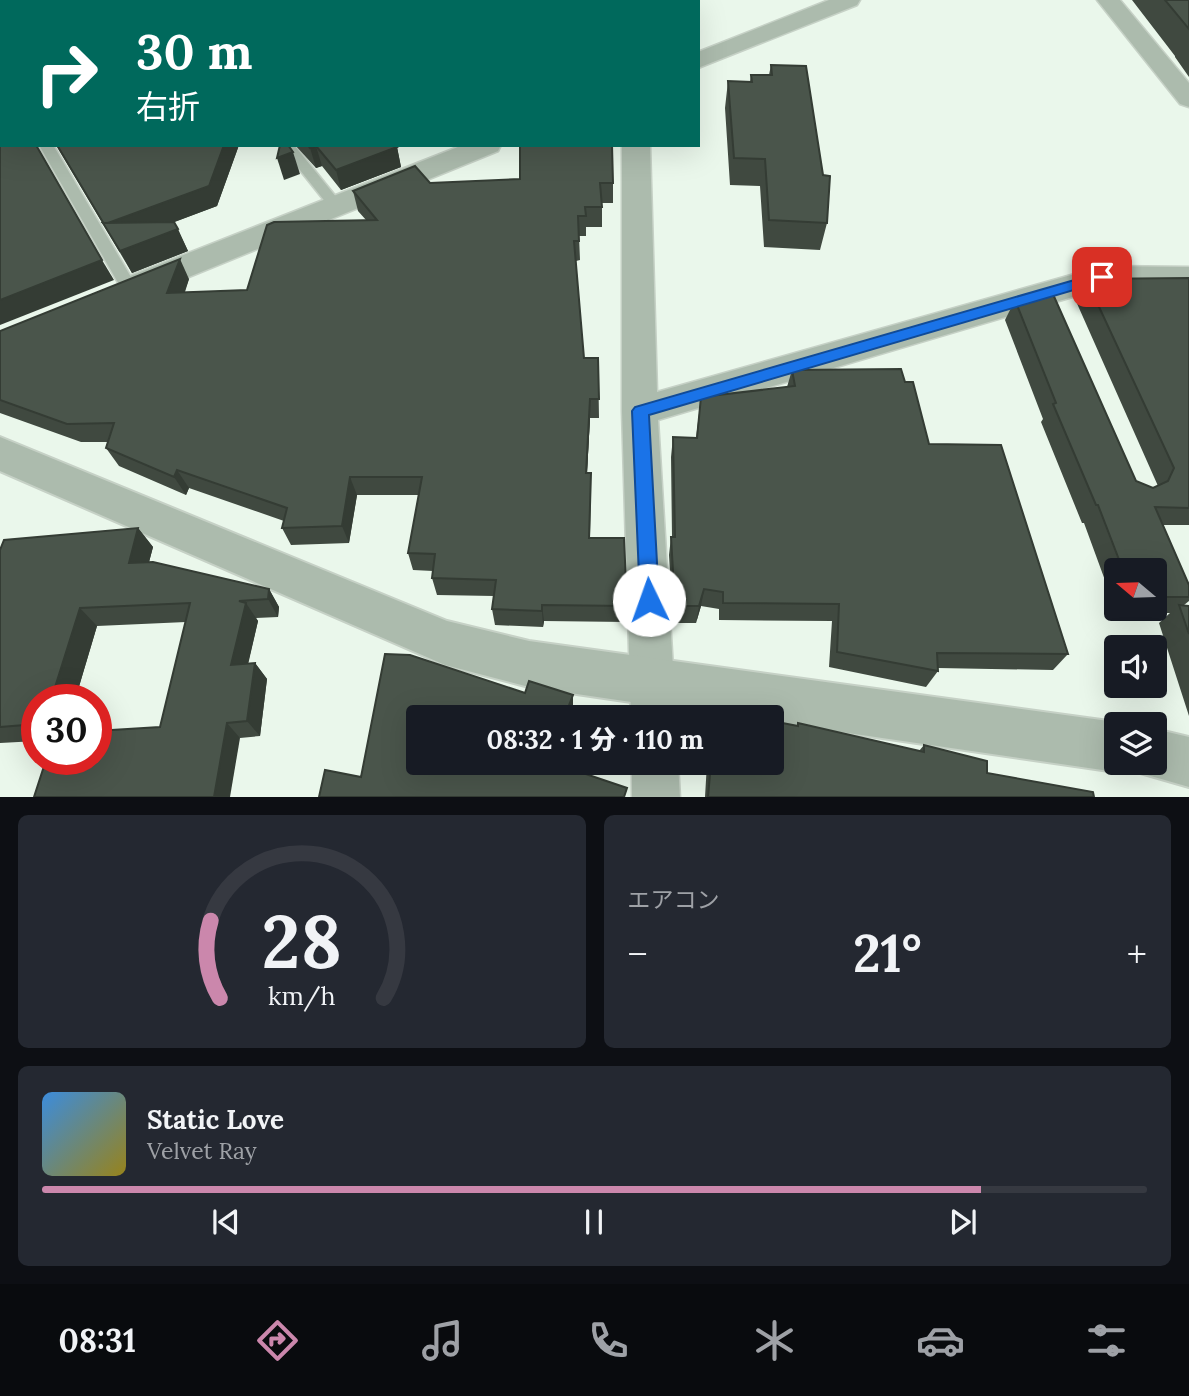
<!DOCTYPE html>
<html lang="ja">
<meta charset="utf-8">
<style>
:root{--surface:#171b24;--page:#242831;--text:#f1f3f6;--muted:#9ea1a6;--line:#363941;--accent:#cb87ac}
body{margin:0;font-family:Lora,"Noto Sans JP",serif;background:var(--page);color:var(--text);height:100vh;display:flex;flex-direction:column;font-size:26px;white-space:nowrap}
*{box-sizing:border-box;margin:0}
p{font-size:23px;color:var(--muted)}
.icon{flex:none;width:38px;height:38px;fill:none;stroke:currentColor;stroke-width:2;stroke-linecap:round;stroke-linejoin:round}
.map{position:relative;height:797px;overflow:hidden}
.drawer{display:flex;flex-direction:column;gap:18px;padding:18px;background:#0d0f14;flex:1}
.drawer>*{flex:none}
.guide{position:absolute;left:0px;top:0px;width:700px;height:147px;box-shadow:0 7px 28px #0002;background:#00695c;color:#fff;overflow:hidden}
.needle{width:46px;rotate:289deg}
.tools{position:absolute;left:1104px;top:558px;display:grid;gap:14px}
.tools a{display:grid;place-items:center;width:63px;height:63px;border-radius:7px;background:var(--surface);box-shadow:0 7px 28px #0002;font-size:35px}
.speed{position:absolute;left:21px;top:684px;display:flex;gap:14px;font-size:35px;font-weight:700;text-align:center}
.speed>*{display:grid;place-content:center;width:91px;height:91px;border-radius:50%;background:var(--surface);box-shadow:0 7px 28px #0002;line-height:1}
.speed .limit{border:10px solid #d22;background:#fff;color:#111}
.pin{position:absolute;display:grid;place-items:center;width:60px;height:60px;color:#fff;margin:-30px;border-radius:14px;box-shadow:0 4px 10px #0006}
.me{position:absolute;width:77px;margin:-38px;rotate:357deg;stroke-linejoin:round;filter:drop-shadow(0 0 5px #0008)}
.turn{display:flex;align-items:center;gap:24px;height:147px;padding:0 21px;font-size:32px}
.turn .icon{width:91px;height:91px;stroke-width:2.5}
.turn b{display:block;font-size:49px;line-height:60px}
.big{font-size:52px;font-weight:800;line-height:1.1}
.drawer .tile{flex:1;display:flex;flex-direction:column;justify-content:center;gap:10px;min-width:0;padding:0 24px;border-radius:10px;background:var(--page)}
.drawer .dial{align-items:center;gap:0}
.dial svg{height:182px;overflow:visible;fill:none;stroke:var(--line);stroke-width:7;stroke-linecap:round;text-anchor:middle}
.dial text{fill:var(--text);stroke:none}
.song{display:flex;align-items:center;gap:21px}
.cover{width:84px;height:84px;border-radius:10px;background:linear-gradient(135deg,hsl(210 70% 55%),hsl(50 70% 35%))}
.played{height:7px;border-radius:4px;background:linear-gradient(90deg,var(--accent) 85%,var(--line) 85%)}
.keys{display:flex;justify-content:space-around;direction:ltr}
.heat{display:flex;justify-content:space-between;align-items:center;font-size:38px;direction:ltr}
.drawer .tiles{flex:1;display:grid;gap:18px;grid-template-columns:1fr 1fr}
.tile:last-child{grid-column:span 2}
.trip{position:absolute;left:406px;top:705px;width:378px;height:70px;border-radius:7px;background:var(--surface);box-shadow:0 7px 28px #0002;font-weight:800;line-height:70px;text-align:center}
.tab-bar{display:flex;height:112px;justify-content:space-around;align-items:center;background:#090b0e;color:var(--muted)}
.tab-bar .icon{width:49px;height:49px}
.tab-bar .selected{color:var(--accent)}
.tab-bar b{font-size:32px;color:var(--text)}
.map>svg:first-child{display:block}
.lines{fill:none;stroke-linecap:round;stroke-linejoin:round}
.service-casing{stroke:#c6d1c6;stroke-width:3}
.minor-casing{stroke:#c6d1c6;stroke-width:3}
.tertiary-casing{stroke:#c6d1c6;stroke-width:4}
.service{fill:#acbbad;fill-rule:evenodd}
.minor{fill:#acbbad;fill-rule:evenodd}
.tertiary{fill:#acbbad;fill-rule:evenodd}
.wall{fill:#404940;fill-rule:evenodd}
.shaded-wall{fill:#343c34}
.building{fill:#4a554b;stroke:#343c34;stroke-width:2}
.route{fill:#1a73e8;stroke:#114b97;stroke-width:2}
</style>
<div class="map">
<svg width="1189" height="798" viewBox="0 0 1189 798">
<rect width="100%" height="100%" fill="#eaf7eb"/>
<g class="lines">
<defs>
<g id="service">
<path d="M 39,145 L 53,145 L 138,289 L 136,293 L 124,293 Z"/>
<path d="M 280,145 L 294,145 L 341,203 L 343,206 L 341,209 L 331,209 Z"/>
</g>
<g id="minor">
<path d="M 829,0 L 860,0 L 857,5 L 698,68 L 698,52 Z"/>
<path d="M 1097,0 L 1120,0 L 1189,83 L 1189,107 L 1180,104 Z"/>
<path d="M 463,145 L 501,145 L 498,151 L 152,292 L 141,295 L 130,292 L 125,284 L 130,276 Z"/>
<path d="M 622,145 L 650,145 L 657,392 L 1103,266 L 1189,267 L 1189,289 L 1103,288 L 658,420 L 676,718 L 631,718 L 622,411 Z"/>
<path d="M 632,763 L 678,763 L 680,798 L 632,798 Z"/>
</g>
<path id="tertiary" d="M 0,437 L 447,621 L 529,641 L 1116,722 L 1123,724 L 1116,724 L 1116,763 L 1155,763 L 1155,729 L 1189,737 L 1189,787 L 1137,772 L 1134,765 L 1116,772 L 772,722 L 772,718 L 740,718 L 529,687 L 445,665 L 0,471 Z"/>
</defs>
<use href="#service" class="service-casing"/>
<use href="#minor" class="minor-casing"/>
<use href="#tertiary" class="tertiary-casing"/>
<use href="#service" class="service"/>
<use href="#minor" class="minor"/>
<use href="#tertiary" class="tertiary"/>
</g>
<g class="wall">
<path d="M 1132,0 L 1189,0 L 1189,77 L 1175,57 L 1175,56 Z"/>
<path d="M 771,65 L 827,223 L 820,250 L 764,247 L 760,186 L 730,185 L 725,108 L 728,81 L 750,82 L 751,75 L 769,75 Z"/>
<path d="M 56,145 L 239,145 L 217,206 L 174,222 L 188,251 L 132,273 Z"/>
<path d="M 295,145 L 395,145 L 397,147 L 401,167 L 341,190 L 322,166 L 316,168 Z"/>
<path d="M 430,183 L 613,183 L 613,203 L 602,203 L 602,227 L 586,227 L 586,236 L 579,236 L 580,260 L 576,261 L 584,358 L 598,358 L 599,418 L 590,418 L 587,473 L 591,491 L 590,538 L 627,606 L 626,622 L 544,621 L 543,627 L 495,625 L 492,609 L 494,596 L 437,595 L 432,578 L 433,571 L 413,570 L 408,553 L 419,495 L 357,495 L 349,543 L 291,545 L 282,528 L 284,521 L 189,488 L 186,495 L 119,466 L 106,448 L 108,442 L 81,442 L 0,413 L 0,331 L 189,279 L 185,292 L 247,290 L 366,220 L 358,211 L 353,191 Z"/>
<path d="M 1189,278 L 1189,525 L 1163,525 L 1189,585 L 1189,601 L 1184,605 L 1189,606 L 1189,716 L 1159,623 L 1170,613 L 1117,613 L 1084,523 L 1082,523 L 1041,422 L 1043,419 L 1005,320 L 1015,300 L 1136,481 L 1153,488 L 1158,486 L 1075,299 L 1086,279 ZM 1116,570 L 1155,570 L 1155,609 L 1116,609 Z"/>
<path d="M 792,370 L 905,382 L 929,444 L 1068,654 L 1053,670 L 938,668 L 938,671 L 926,687 L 829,667 L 832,621 L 719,620 L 719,609 L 701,606 L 696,623 L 673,623 L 669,555 L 671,537 L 672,537 L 671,457 L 673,437 L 696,438 L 701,397 L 787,387 Z"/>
<path d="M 138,528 L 153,547 L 149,562 L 269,589 L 279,607 L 278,617 L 256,618 L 258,621 L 248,663 L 255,663 L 267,679 L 260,736 L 240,738 L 160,727 L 186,622 L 97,626 L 75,700 L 37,700 L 37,741 L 0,743 L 0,550 Z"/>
<path d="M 798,723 L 919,751 L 924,745 L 987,773 L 1094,797 L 705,797 L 707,763 L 772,763 Z"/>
</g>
<g class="shaded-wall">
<path d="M 224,145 L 239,145 L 217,206 L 116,244 L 104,224 Z"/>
<path d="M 316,146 L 322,166 L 316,168 L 310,148 Z"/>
<path d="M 397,147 L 401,167 L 341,190 L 336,170 Z"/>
<path d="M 293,152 L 300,174 L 284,180 L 277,158 Z"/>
<path d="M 178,229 L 188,251 L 132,273 L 120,251 Z"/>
<path d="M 180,259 L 189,279 L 177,312 L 167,293 Z"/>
<path d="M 102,260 L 114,280 L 0,325 L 0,300 Z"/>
<path d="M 590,399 L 590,418 L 586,491 L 586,473 Z"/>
<path d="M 177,470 L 189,488 L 186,495 L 174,477 Z"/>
<path d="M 350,477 L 357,495 L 349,543 L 342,526 Z"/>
<path d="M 138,528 L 153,547 L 144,581 L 129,563 Z"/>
<path d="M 269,589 L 279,607 L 278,617 L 268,599 Z"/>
<path d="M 704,589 L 701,606 L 696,623 L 699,606 Z"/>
<path d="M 246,603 L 258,621 L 244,682 L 231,665 Z"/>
<path d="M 542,605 L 544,621 L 543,627 L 542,611 Z"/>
<path d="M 80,608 L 97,626 L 75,700 L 51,700 Z"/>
<path d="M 255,663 L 267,679 L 260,736 L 247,721 Z"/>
<path d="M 573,695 L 573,713 L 572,718 L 564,718 Z"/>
<path d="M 227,723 L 240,738 L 230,797 L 214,797 Z"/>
</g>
<g class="building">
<path d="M 20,0 L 521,0 L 523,2 L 21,2 Z"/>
<path d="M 1165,0 L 1189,0 L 1189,29 Z"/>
<path d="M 2,17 L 2,145 L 36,145 L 102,260 L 0,300 L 0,18 Z"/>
<path d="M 771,65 L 806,66 L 823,175 L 830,176 L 827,223 L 769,220 L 765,159 L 734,158 L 728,81 L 752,82 L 751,75 L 772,75 Z"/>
<path d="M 57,145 L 224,145 L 209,186 L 108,223 L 103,223 L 104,224 Z"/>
<path d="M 280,145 L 288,145 L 293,152 L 277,158 Z"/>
<path d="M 308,145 L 395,145 L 397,147 L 336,170 L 316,146 L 310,148 Z"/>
<path d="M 520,145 L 612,145 L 613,183 L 600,183 L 602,207 L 585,207 L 586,216 L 578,216 L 579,241 L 574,241 L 584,358 L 598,358 L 599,399 L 590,399 L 586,473 L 591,473 L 589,538 L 624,538 L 627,606 L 542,605 L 542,611 L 492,609 L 496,580 L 432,578 L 435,554 L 408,553 L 422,477 L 350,477 L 342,526 L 282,528 L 287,508 L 177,470 L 174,477 L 106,448 L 114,423 L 67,424 L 0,400 L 0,331 L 180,259 L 167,293 L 247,290 L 267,225 L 274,222 L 377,220 L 353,191 L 415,166 L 430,183 L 520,179 Z"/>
<path d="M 174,222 L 178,229 L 120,251 L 103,223 Z"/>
<path d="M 1189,278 L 1189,508 L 1155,507 L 1189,585 L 1189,597 L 1155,597 L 1155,570 L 1123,570 L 1098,505 L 1096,505 L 1053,404 L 1056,403 L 1015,300 L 1052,292 L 1136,481 L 1153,488 L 1168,481 L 1174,468 L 1086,279 Z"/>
<path d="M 901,369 L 905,382 L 913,382 L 929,444 L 1001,445 L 1068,654 L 937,653 L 938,671 L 837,652 L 839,604 L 723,603 L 723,592 L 704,589 L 699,606 L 675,606 L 671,537 L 675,537 L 673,437 L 697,438 L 701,397 L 795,386 L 792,370 Z"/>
<path d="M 138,528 L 129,563 L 153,562 L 269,589 L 268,599 L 239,601 L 246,603 L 231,665 L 255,663 L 247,721 L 227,723 L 214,797 L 34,797 L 46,760 L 96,760 L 96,731 L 160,727 L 190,603 L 80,608 L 51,700 L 37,700 L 37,724 L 0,727 L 0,550 L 4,540 Z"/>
<path d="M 1179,605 L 1189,606 L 1189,634 Z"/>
<path d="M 385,654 L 410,655 L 525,693 L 529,681 L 573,695 L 564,718 L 418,718 L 418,763 L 560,763 L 559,765 L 627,788 L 624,797 L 319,797 L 325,770 L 361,777 Z"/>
<path d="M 715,708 L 757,718 L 714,718 Z"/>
<path d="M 772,721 L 798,726 L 798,723 L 924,752 L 924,745 L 987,761 L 987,773 L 1093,792 L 1094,797 L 708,797 L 711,763 L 772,763 Z"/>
</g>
<path class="route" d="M 1102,272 L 1110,277 L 1108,280 L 649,415 L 659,600 L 656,606 L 649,609 L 643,606 L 640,600 L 632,411 L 635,407 Z"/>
</svg>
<div class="tools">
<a><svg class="needle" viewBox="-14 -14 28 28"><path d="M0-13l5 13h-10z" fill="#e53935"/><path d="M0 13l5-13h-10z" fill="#9ea1a6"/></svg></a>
<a><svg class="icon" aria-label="sound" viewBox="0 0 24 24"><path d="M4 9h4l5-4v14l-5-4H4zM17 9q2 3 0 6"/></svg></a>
<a><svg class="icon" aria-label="layers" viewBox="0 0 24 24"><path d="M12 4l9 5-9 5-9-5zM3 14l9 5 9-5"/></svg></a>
</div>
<div class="speed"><div class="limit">30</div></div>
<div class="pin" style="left:1102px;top:277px;background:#d93025"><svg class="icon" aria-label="arrive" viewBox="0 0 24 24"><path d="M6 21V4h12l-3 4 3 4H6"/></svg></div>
<svg class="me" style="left:649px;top:600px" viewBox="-20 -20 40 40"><circle r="19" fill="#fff"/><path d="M0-13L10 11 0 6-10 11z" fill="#1a73e8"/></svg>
<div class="trip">08:32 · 1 分 · 110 m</div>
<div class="guide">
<div class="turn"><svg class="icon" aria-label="right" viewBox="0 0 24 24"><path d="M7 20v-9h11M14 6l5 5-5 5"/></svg><div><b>30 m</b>右折</div></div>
</div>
</div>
<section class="drawer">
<div class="tiles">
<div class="tile dial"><svg viewBox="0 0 100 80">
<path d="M14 69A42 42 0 1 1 86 69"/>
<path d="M14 69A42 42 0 0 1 10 35" stroke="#cb87ac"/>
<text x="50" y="56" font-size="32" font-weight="700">28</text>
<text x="50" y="72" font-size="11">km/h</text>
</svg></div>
<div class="tile"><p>エアコン</p>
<div class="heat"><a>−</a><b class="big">21°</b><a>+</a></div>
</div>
<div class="tile">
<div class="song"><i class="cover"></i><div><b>Static Love</b><p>Velvet Ray</p></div></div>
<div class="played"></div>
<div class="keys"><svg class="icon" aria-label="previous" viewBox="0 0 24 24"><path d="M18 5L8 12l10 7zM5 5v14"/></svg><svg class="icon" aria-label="pause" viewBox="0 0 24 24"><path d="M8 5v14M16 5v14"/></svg><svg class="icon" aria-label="next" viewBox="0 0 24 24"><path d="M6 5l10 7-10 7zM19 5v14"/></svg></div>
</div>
</div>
</section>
<nav class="tab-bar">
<b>08:31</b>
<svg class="icon selected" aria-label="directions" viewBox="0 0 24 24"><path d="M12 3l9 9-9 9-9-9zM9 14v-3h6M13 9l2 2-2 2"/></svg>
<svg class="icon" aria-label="music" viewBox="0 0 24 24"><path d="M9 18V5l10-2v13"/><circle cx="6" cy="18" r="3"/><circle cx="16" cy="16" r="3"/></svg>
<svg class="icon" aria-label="phone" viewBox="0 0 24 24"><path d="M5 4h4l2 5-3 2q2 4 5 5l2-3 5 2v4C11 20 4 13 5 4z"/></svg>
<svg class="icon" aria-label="climate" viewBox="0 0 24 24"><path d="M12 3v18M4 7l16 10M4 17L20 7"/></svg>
<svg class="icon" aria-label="car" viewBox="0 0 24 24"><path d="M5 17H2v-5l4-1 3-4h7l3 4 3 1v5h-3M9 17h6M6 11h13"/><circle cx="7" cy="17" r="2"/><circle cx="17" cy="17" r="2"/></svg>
<svg class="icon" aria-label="filters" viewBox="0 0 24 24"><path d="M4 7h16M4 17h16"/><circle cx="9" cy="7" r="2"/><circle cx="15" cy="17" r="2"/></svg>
</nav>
